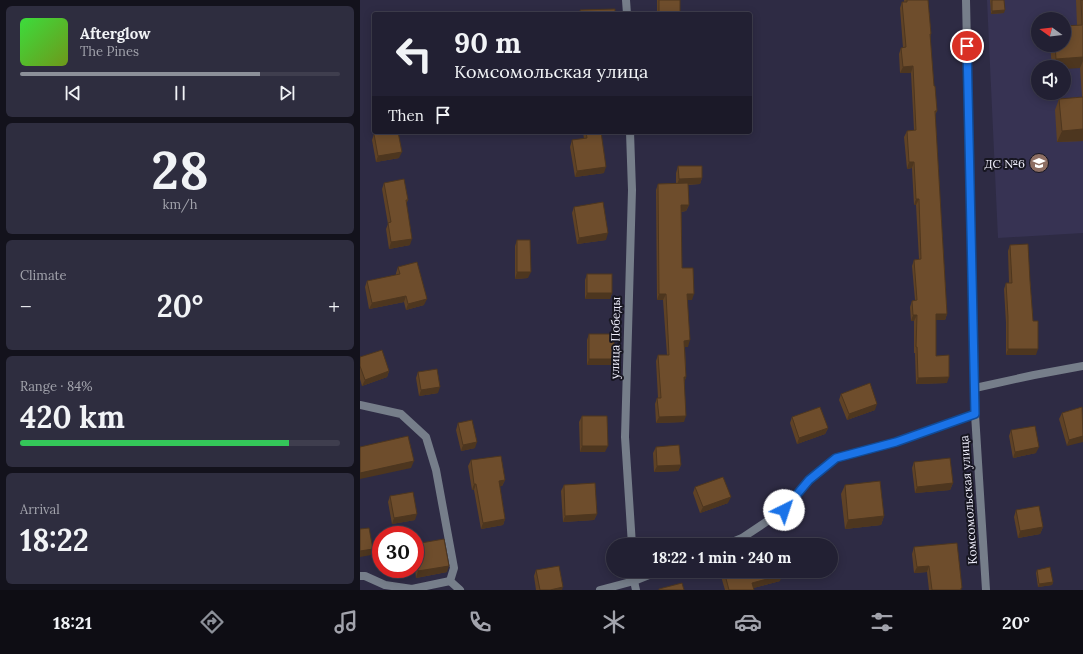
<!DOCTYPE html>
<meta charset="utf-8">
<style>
:root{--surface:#222033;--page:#2e2d3f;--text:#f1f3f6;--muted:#a2a3ac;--line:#3f3e4e;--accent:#8c9099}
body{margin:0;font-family:Lora,serif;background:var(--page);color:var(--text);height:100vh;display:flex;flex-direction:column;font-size:15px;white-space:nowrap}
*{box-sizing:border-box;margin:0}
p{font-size:13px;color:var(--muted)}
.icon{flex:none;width:22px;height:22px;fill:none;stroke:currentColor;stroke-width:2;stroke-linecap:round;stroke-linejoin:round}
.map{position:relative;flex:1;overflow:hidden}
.drawer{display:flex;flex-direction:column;gap:6px;padding:6px;background:#13121c;width:360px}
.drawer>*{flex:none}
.banner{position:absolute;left:12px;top:12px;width:380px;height:122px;border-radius:4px;box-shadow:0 2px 10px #0003,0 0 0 1px var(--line);background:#222033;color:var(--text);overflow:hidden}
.needle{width:26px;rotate:285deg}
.tools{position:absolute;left:671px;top:12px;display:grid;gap:8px}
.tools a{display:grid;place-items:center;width:40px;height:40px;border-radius:50%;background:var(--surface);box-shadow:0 2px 10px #0003,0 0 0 1px var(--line);font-size:20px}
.speed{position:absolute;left:12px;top:526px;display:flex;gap:8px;font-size:20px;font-weight:700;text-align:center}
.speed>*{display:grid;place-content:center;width:52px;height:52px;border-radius:50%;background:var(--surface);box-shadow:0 2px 10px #0003,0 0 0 1px var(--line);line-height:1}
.speed .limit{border:6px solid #d22;background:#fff;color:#111}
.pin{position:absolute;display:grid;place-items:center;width:34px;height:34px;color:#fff;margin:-17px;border:2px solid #fff;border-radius:50%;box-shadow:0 1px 4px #0007}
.me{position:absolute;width:44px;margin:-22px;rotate:41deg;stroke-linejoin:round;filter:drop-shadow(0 0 3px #0008)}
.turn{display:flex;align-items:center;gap:14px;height:84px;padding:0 16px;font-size:18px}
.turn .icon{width:52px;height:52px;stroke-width:2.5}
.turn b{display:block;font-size:28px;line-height:34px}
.then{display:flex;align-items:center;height:38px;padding:0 16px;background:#0003;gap:8px;font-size:15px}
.big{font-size:30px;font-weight:700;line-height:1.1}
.drawer .widget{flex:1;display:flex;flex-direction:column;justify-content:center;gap:6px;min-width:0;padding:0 14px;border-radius:6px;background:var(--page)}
.drawer .dial{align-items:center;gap:0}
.dial b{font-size:52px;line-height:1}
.song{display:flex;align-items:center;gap:12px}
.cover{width:48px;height:48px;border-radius:6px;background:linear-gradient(135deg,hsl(120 70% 55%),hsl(80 70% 35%))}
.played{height:4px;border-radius:2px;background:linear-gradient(90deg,var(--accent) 75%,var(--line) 75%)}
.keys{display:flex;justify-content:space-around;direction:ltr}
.heat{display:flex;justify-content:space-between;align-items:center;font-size:22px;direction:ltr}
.charge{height:6px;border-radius:3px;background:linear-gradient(90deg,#34c759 84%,var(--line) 0)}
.trip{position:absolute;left:246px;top:538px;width:232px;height:40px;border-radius:20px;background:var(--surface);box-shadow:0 2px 10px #0003,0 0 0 1px var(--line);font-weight:700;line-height:40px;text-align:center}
.tab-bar{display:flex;height:64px;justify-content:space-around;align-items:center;background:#0e0d14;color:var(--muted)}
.tab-bar .icon{width:28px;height:28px}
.tab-bar .current{color:var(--accent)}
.tab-bar b{font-size:18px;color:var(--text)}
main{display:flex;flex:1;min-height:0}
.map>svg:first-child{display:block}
.built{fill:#373353;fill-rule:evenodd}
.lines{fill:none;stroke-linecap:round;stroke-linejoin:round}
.lane{stroke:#767e8a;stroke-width:8}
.street{stroke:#767e8a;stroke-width:8}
.wall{fill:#5f4226}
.shaded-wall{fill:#4d361f}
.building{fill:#6e4d2c;stroke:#4d361f}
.route-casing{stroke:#114b97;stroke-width:10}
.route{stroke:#1a73e8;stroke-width:7}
.labels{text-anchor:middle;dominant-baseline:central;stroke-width:4;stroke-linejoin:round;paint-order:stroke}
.poi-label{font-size:12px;fill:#f0effd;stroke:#171621;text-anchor:end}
.street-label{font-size:12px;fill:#f0effd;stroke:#171621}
</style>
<main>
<section class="drawer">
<div class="widget">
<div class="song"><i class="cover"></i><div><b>Afterglow</b><p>The Pines</p></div></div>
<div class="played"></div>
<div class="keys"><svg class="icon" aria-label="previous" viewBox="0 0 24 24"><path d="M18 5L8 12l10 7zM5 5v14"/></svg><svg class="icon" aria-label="pause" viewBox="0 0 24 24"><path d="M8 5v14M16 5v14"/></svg><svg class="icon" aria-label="next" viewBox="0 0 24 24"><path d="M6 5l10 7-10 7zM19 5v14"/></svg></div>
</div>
<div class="widget dial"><b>28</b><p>km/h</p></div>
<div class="widget"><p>Climate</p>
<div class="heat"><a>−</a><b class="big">20°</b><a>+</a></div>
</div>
<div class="widget"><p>Range · 84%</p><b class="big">420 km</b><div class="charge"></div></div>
<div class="widget"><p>Arrival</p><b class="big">18:22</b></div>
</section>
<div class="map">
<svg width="723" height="590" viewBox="0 0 723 590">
<rect width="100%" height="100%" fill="#2e2b44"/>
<path class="built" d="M 627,0 L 723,0 L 723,233 L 638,238 ZM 678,19 L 704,19 L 704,45 L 678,45 ZM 678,67 L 704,67 L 704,93 L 678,93 Z"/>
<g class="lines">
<path class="lane" d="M 0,576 L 5,576 L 25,585 L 52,589 L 90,581"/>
<g class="street">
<path d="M 266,0 L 267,14"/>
<path d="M 606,0 L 615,414 L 626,590"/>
<path d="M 270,132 L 272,190 L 265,437 L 272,545"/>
<path d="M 615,388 L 674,375 L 723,366"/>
<path d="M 0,405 L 41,414 L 66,437 L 76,470 L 94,568 L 90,581 L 100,590"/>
<path d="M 365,545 L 382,538 L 424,510 L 449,480 L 476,458 L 536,442 L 615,414"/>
<path d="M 273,571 L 274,581 L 276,590"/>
<path d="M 240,590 L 274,581 L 299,571"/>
</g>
</g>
<g class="wall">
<rect x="297" y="0" width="23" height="14"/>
<path d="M 544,0 L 568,0 L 571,34 L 570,37 L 574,86 L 577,111 L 575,115 L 587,314 L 585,320 L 576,320 L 576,356 L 587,383 L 556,384 L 555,353 L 554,353 L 554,321 L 551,321 L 550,307 L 552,301 L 555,300 L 552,266 L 554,260 L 559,259 L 556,205 L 554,205 L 552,168 L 547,169 L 544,137 L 547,131 L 554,130 L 551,73 L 540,73 L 539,54 L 541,48 L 543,48 L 540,8 L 542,2 L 544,2 Z"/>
<path d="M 630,0 L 644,0 L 644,13 L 631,14 Z"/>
<path d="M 716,0 L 723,0 L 723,141 L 697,142 L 695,110 L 699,99 L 722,97 L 720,68 L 704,67 L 692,67 L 690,45 L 704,45 L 717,25 Z"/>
<path d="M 223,132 L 241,132 L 244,173 L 215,177 L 210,147 L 212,140 L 224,139 Z"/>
<path d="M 14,134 L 39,158 L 16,162 L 12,140 Z"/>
<path d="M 318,166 L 342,178 L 340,184 L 328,185 L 329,205 L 326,211 L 321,212 L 322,268 L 332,300 L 327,300 L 328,347 L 325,347 L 326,377 L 324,383 L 324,422 L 296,423 L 295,404 L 297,398 L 298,398 L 296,361 L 298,355 L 307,355 L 303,300 L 297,300 L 296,190 L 298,184 L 316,183 L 316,173 Z"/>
<path d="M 24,183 L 48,200 L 46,204 L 50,245 L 29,249 L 26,229 L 28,224 L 22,189 Z"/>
<path d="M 214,207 L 246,240 L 217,244 L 212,213 Z"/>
<path d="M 157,240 L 168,278 L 155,279 L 155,246 Z"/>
<path d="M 650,245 L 670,281 L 676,355 L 646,355 L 646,323 L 644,289 L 646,283 L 649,283 L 648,251 Z"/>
<path d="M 38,267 L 64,305 L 46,310 L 44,302 L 9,309 L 5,287 L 7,281 L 36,275 L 36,273 Z"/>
<path d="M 227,274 L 252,293 L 250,299 L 225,299 L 225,280 Z"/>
<path d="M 229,334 L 254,359 L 252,365 L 227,365 L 227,340 Z"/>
<path d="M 0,357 L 29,371 L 27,377 L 2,386 L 0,379 Z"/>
<path d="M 58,372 L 78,393 L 59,396 L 56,378 Z"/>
<path d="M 481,394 L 515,410 L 487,420 L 479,400 Z"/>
<path d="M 722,407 L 707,446 L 699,419 L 702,413 Z"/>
<path d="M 222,416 L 245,452 L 220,452 L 219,422 Z"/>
<path d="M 432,417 L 468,428 L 465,434 L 437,444 L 430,423 Z"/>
<path d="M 98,423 L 115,448 L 101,451 L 96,430 Z"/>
<path d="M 651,430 L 676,453 L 653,458 L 649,436 Z"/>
<path d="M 296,447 L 321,465 L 318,471 L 294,472 L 293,453 Z"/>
<path d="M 111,460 L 145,480 L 142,486 L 139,486 L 145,519 L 143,525 L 121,529 L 114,490 L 112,490 L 108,466 Z"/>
<path d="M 554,462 L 593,483 L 590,490 L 555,493 L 552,468 Z"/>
<path d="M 204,485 L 237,514 L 234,520 L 203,522 L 201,491 Z"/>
<path d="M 485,485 L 524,516 L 521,525 L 485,529 L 481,494 Z"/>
<path d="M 335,487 L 368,503 L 340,513 L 333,493 Z"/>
<path d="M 30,496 L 55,520 L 32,524 L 28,502 Z"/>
<path d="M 656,510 L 683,527 L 680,534 L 658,538 L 654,517 Z"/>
<path d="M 55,544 L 87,572 L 56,578 L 55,569 Z"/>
<path d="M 554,547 L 601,590 L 569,590 L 567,572 L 554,573 L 552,554 Z"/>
<path d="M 176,570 L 202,590 L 176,590 L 174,576 Z"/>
<path d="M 677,570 L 693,582 L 692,585 L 678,587 L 676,573 Z"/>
<path d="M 361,571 L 421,571 L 420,581 L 393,588 L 394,590 L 365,590 L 360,573 Z"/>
</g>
<g class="shaded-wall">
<path d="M 645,10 L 644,13 L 631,14 L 632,11 Z"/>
<path d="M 723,57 L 723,61 L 720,68 L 704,69 L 704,67 L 693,67 L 696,59 Z"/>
<path d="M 553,66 L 551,73 L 540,73 L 543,67 Z"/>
<path d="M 723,129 L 723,141 L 697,142 L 702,131 Z"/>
<path d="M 42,152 L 39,158 L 16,162 L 18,156 Z"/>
<path d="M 549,162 L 554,162 L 552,168 L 547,169 Z"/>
<path d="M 246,167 L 244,173 L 215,177 L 217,171 Z"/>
<path d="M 342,178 L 340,184 L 317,185 L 319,179 Z"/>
<path d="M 556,199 L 559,199 L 556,205 L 554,205 Z"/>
<path d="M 321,205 L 329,205 L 326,211 L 319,212 Z"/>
<path d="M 248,233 L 246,240 L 217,244 L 219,238 Z"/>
<path d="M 52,239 L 50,245 L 29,249 L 31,242 Z"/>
<path d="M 157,272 L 171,272 L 168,278 L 155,279 Z"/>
<path d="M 227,293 L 252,293 L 250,299 L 225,299 Z"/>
<path d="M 299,294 L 306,294 L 303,300 L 297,300 Z"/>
<path d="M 327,294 L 334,294 L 332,300 L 325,300 Z"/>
<path d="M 46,296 L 44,302 L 9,309 L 12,303 Z"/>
<path d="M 67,299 L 64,305 L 46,310 L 48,304 Z"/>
<path d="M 576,314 L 587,314 L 585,320 L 574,320 Z"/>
<path d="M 553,315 L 557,315 L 554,321 L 551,321 Z"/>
<path d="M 330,340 L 328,347 L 322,347 L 324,341 Z"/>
<path d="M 648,349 L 678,349 L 676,355 L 646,355 Z"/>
<path d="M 229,359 L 254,359 L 252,365 L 227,365 Z"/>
<path d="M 29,371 L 27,377 L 2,386 L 5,380 Z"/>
<path d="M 324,377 L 326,377 L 324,383 Z"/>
<path d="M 589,377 L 587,383 L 556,384 L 558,378 Z"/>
<path d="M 80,387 L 78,393 L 59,396 L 61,390 Z"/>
<path d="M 517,404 L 515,410 L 487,420 L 489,414 Z"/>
<path d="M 326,416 L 324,422 L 296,423 L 299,417 Z"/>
<path d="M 468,428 L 465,434 L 437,444 L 439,438 Z"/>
<path d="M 723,436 L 723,442 L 707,446 L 709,440 Z"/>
<path d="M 117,442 L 115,448 L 101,451 L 103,445 Z"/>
<path d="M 222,446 L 248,446 L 245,452 L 220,452 Z"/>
<path d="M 679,447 L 676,453 L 653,458 L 655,452 Z"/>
<path d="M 54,461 L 51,468 L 0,479 L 0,473 Z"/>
<path d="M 321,465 L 318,471 L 294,472 L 297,466 Z"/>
<path d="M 145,480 L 142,486 L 136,487 L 139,481 Z"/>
<path d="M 593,483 L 590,490 L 555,493 L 557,487 Z"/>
<path d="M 114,484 L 116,484 L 114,490 L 112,490 Z"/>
<path d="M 371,497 L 368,503 L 340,513 L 343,507 Z"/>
<path d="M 57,514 L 55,520 L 32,524 L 34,518 Z"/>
<path d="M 237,514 L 234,520 L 203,522 L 205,516 Z"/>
<path d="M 524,516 L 521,525 L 485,529 L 488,520 Z"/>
<path d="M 145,519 L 143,525 L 121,529 L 123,523 Z"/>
<path d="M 683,527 L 680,534 L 658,538 L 660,531 Z"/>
<path d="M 13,549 L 11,555 L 0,557 L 0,551 Z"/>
<path d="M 89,566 L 87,572 L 56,578 L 58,571 Z"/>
<path d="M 569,566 L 567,572 L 554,573 L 557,567 Z"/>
<path d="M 422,575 L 420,581 L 390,589 L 392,583 Z"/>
<path d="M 693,582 L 692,585 L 678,587 L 679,584 Z"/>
<path d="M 203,587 L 202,590 L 190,590 Z"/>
</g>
<g class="building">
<rect x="299" y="0" width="21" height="14"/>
<path d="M 547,0 L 568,0 L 571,34 L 570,34 L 574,86 L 575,86 L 577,111 L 575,111 L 587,314 L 576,314 L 576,356 L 589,355 L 589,377 L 558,378 L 557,347 L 556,347 L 557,315 L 553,315 L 552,301 L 557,300 L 554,260 L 561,259 L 559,199 L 556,199 L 554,162 L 549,162 L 547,131 L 556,130 L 553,66 L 543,67 L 541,48 L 546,47 L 542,2 L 547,2 Z"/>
<path d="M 632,0 L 644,0 L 645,10 L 632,11 Z"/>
<path d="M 721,0 L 723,0 L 723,57 L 696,59 L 695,45 L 704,45 L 704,26 L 722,25 Z"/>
<path d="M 255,9 L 255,14 L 221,14 L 220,10 Z"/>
<path d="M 723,97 L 723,129 L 702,131 L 699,99 Z"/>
<path d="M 27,132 L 38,132 L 42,152 L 18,156 L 14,134 Z"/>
<path d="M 226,132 L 241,132 L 246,167 L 217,171 L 212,140 L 227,138 Z"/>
<path d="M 318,166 L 342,166 L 342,178 L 319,179 Z"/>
<path d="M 44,179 L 48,200 L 46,200 L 52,239 L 31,242 L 28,223 L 31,222 L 24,183 Z"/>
<path d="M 328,183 L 329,205 L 321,205 L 322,268 L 333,268 L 334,294 L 327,294 L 330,340 L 324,341 L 326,377 L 324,377 L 326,416 L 299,417 L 297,398 L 301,398 L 298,355 L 309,355 L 306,294 L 299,294 L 298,184 Z"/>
<path d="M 243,202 L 248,233 L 219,238 L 214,207 Z"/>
<path d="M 157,240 L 170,240 L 171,272 L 157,272 Z"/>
<path d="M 668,244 L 670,281 L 673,321 L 678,321 L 678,349 L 648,349 L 648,317 L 646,283 L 652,283 L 650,245 Z"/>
<path d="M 57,262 L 67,299 L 48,304 L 46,296 L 12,303 L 7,281 L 40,274 L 38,267 Z"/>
<rect x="227" y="274" width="25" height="19"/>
<rect x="229" y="334" width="25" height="25"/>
<path d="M 22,350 L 29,371 L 5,380 L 0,366 L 0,357 Z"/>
<path d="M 77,369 L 80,387 L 61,390 L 58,372 Z"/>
<path d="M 510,383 L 517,404 L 489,414 L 481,394 Z"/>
<path d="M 460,407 L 468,428 L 439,438 L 432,417 Z"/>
<path d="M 722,407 L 723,436 L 709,440 L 702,413 Z"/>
<path d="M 222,416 L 247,416 L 248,446 L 222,446 Z"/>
<path d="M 112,420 L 117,442 L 103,445 L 98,423 Z"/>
<path d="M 675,426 L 679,447 L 655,452 L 651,430 Z"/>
<path d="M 48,436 L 54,461 L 0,473 L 0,447 Z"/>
<path d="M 319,445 L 321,465 L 297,466 L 296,447 Z"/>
<path d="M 141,456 L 145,480 L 139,481 L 145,519 L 123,523 L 116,484 L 114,484 L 111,460 Z"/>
<path d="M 590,458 L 593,483 L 557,487 L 554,462 Z"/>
<path d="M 363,477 L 371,497 L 343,507 L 335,487 Z"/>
<path d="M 520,481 L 524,516 L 488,520 L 485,485 Z"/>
<path d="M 235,483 L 237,514 L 205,516 L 204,485 Z"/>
<path d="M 53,492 L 57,514 L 34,518 L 30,496 Z"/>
<path d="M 679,506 L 683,527 L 660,531 L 656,510 Z"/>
<path d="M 9,528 L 13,549 L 0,551 L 0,529 Z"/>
<path d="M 84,539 L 89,566 L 58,571 L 55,552 L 55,544 Z"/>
<path d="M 597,543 L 602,588 L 601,588 L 601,590 L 572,590 L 569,566 L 557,567 L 554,547 Z"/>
<path d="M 199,566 L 203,587 L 190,590 L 180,590 L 176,570 Z"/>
<path d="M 690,567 L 693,582 L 679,584 L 677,570 Z"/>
<path d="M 364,571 L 421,571 L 422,575 L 392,583 L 394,590 L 369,590 Z"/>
<path d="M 322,583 L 324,590 L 299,590 L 299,589 Z"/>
</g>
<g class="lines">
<defs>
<path id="route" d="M 424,510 L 449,480 L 476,458 L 536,442 L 615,414 L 607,46"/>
</defs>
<use href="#route" class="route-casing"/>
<use href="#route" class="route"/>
</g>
<defs>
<symbol id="school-disc" viewBox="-11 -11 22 22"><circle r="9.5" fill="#8d6e63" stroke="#171621"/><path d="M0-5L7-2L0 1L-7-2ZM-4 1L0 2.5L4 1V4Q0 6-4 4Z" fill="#fff"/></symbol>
</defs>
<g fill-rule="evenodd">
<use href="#school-disc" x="668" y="152" width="22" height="22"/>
</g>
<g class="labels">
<g class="poi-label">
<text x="665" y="163">ДС №6</text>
</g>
<g class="street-label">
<text transform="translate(255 338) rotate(-89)">улица Победы</text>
<text transform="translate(608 500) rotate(-94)">Комсомольская улица</text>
</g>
</g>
</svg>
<div class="tools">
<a><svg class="needle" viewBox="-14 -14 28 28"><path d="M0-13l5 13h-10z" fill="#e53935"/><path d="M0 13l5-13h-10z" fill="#a2a3ac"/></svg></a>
<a><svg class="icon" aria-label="sound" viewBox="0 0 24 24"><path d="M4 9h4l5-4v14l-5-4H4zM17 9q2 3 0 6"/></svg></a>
</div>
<div class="speed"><div class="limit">30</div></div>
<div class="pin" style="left:607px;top:46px;background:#d93025"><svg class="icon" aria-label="arrive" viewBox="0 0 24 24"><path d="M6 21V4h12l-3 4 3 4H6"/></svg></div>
<svg class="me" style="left:424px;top:510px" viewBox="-20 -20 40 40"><circle r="19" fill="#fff"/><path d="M0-13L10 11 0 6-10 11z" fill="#1a73e8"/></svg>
<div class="trip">18:22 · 1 min · 240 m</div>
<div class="banner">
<div class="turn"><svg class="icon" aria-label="left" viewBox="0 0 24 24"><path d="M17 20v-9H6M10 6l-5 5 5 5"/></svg><div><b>90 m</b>Комсомольская улица</div></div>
<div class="then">Then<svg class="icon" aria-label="arrive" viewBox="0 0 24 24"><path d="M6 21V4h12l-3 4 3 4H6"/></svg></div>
</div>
</div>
</main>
<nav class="tab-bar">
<b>18:21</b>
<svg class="icon current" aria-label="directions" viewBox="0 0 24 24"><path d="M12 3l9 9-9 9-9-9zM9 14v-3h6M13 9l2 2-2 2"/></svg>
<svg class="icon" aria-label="music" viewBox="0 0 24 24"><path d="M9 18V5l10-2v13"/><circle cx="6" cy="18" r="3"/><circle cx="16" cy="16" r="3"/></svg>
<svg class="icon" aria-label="phone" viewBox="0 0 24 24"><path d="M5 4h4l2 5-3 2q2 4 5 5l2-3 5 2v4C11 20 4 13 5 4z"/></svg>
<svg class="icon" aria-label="climate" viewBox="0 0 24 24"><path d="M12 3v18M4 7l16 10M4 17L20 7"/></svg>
<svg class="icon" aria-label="car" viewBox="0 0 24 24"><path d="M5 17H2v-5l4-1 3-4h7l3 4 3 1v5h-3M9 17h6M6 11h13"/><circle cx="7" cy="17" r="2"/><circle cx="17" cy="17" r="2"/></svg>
<svg class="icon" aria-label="filters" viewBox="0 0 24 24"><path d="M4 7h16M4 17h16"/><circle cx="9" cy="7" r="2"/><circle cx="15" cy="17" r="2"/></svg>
<b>20°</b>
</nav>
